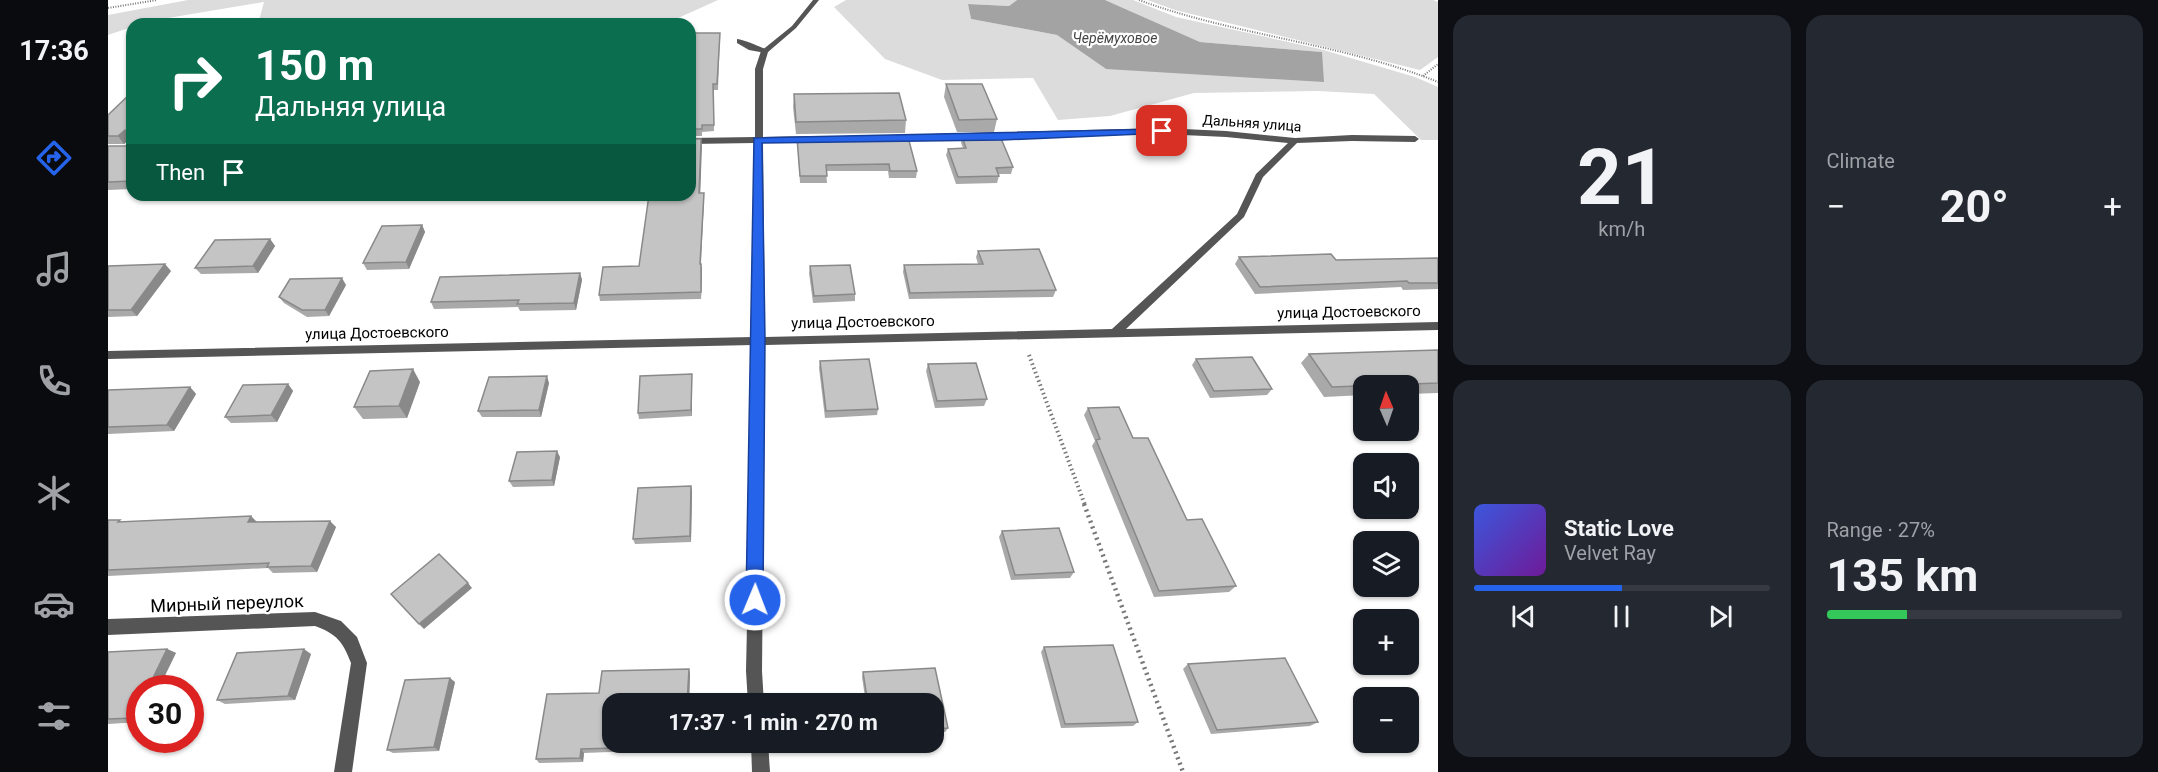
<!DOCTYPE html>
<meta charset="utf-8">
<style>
:root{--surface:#171b24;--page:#242831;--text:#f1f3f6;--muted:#9ea1a6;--line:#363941;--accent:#2563eb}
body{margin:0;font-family:Roboto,sans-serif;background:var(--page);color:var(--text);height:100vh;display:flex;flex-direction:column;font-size:22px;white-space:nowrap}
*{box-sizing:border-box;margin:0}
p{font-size:20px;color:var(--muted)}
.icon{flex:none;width:33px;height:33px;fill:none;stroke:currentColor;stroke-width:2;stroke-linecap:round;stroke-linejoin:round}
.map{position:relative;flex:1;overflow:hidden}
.panel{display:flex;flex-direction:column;gap:15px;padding:15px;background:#0d0f14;width:720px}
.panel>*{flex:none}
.top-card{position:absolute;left:18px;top:18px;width:570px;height:183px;border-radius:18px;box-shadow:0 2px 4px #0004;background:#0b6e4f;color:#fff;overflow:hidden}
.needle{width:39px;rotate:358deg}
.fabs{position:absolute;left:1245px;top:375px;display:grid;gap:12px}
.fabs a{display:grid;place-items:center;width:66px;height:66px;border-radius:12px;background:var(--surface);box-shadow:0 2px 4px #0004;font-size:30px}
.speed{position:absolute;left:18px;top:675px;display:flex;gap:12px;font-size:30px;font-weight:700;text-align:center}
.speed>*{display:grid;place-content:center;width:78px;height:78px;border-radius:50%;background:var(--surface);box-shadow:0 2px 4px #0004;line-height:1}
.speed .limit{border:9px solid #d22;background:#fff;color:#111}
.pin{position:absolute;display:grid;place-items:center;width:51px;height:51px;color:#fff;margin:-26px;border-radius:12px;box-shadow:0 3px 9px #0006}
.me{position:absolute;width:66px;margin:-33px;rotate:1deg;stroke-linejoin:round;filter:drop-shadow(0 0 4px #0008)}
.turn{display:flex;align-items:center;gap:21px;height:126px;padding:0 30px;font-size:27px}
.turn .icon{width:78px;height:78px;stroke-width:2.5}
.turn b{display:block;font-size:42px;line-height:51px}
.then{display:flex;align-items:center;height:57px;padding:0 30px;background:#0003;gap:12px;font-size:22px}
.big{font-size:45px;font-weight:700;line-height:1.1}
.panel .widget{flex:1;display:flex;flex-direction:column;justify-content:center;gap:9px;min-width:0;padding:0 21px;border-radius:18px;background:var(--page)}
.panel .dial{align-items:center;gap:0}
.dial b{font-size:78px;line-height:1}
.song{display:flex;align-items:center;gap:18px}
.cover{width:72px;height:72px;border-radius:9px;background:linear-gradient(135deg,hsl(230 70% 55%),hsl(280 70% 35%))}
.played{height:6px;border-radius:3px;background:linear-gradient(90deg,var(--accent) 50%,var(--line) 50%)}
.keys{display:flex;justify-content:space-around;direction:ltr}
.heat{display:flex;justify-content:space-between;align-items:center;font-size:33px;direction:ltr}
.charge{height:9px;border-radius:4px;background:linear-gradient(90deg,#34c759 27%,var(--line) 0)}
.panel .tiles{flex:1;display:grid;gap:15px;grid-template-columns:repeat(2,1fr)}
.trip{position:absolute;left:494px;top:693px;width:342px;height:60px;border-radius:18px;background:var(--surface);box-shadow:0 2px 4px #0004;font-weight:700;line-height:60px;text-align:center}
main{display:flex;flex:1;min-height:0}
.tabs{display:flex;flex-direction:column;width:108px;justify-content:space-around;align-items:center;background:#090b0e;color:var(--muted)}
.tabs .icon{width:42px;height:42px}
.tabs .selected{color:var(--accent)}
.tabs b{font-size:27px;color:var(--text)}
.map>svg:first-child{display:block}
.green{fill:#dcdcdc}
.water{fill:#a3a3a3}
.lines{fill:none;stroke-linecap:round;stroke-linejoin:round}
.path-far2{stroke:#777;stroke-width:2;stroke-dasharray:1 1.5;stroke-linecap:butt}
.path-far1{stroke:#777;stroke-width:4;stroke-dasharray:1.5 3;stroke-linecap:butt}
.path{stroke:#777;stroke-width:4.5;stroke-dasharray:2 4;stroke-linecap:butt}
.service{fill:#555;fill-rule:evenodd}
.minor{fill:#555;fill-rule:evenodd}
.wall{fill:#a9a9a9}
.shaded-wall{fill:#898989}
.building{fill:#c4c4c4;stroke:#898989;stroke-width:1.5}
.route{fill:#2563eb;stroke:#184099;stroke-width:1.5}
.labels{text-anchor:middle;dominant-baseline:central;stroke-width:4.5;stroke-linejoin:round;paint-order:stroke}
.far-water-label{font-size:14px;font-style:italic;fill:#444;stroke:#fff}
.far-street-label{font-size:14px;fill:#000;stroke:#fff}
.street-label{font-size:15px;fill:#000;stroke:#fff}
.near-street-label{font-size:18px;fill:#000;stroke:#fff}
</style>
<main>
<nav class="tabs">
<b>17:36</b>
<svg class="icon selected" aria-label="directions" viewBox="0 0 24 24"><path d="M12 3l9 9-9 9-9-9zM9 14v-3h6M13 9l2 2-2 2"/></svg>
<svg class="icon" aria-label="music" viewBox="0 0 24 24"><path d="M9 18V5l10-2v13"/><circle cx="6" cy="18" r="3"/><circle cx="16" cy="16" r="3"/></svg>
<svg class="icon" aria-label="phone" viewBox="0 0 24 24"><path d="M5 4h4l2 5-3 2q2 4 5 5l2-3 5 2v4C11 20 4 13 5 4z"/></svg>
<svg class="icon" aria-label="climate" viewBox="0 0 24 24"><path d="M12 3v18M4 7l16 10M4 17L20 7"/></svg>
<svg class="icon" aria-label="car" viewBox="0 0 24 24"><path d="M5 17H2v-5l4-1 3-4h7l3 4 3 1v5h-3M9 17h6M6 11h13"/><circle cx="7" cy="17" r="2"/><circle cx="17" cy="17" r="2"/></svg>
<svg class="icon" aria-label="filters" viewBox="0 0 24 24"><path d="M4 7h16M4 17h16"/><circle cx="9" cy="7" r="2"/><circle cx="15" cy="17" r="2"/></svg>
</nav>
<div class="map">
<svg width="1330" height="772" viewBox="0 0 1330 772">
<rect width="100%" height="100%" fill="#fff"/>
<g class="green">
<path d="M 80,0 L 610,0 L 557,24 L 150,24 L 156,2 L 24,24 L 24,27 L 0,35 L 0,15 Z"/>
<path d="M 738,0 L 909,0 L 901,6 L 860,4 L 863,19 L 949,35 L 998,69 L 1214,52 L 1092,42 L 997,0 L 1025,0 L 1068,17 L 1212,49 L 1307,77 L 1330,87 L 1330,140 L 1313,140 L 1266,94 L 1210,91 L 1086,93 L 1002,116 L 950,120 L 925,78 L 834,80 L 777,59 L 726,7 Z"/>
<path d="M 1039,0 L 1325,0 L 1330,2 L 1330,57 L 1312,70 L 1067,10 Z"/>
</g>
<path class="water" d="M 909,0 L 997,0 L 1092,42 L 1214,52 L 1216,82 L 998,69 L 949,35 L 863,19 L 860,4 L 901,6 Z"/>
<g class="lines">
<g class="path-far2">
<path d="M 1031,0 C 1128,36 1234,43 1330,82"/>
<path d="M 0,8 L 49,0"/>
<path d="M 1315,76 L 1330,64"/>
</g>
<path class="path-far1" d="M 921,355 L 977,505"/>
<path class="path" d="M 976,504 L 1075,772"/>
<path class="service" d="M 629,39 C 634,39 656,48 661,51 L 657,53 L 641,50 L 629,43 Z"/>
<g class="minor">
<path d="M 705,0 L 711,0 L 688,28 L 660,52 L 655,69 L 655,137 L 704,136 L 708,139 L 704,142 L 655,142 L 657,337 L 1004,329 L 1129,214 L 1148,174 L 1180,143 L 1118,137 L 1054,134 L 784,141 L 780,138 L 784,135 L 1054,128 L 1118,131 L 1187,138 L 1244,135 L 1307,136 L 1311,139 L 1307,142 L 1244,141 L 1189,143 L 1155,177 L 1136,217 L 1018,329 L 1330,322 L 1330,330 L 657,345 L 654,671 L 656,704 L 640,704 L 638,671 L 645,345 L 0,359 L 0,351 L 645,337 L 647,143 L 582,144 L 582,138 L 647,137 L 647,69 L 653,51 L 684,26 Z"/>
<path d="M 207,612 L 233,621 L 249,637 L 259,663 L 244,772 L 226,772 L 243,663 C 235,642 229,634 207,626 L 0,635 L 0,619 Z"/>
<path d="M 643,742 L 660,742 L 662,772 L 644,772 Z"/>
</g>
</g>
<g class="wall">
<path d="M 612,33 L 610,90 L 606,90 L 606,131 L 594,132 L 594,136 L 582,136 L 582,72 L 584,72 Z"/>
<path d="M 838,84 L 889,119 L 886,132 L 849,132 L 836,97 Z"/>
<path d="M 24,92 L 24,189 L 0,190 L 0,146 L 19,146 L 19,141 L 16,144 L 0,144 L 0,115 Z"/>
<path d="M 686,94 L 798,120 L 797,133 L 688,134 L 685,107 Z"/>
<path d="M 854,136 L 905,167 L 903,174 L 890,174 L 891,176 L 889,183 L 848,184 L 838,155 L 840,149 L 855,148 L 853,143 Z"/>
<path d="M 689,138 L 809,171 L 808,178 L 781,178 L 780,171 L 718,171 L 719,183 L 692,183 Z"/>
<path d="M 593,139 L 592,193 L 596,199 L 593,264 L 594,271 L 593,299 L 492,301 L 491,295 L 531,266 L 582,195 Z"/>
<path d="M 314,225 L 317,232 L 301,269 L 259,270 L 255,263 Z"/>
<path d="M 162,239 L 167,246 L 150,273 L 93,274 L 87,268 Z"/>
<path d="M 870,251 L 948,290 L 945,297 L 801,299 L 795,272 L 796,265 L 870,264 L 868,257 Z"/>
<path d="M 1131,257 L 1228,260 L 1330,258 L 1330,289 L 1295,290 L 1293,287 L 1147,294 L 1127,264 Z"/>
<path d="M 0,266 L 63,271 L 29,316 L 0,317 Z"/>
<path d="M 702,266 L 747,294 L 747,301 L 705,303 L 701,273 Z"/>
<path d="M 472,273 L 474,280 L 468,310 L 412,311 L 410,307 L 326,309 L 323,302 Z"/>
<path d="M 238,285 L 221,316 L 199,317 L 176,303 L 171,297 Z"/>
<path d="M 1330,350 L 1330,393 L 1300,394 L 1300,386 L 1256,386 L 1256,395 L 1216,397 L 1193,363 L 1201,354 Z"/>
<path d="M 1088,359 L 1164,389 L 1159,395 L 1102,398 L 1084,365 Z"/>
<path d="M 712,361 L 770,409 L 769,415 L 717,418 L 711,368 Z"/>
<path d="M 820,364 L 879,399 L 876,406 L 827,408 L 818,371 Z"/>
<path d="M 584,374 L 584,416 L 531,419 L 530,413 Z"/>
<path d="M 312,382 L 299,418 L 255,419 L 246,407 Z"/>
<path d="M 441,383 L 433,417 L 374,417 L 370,411 Z"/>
<path d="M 180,384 L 185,391 L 169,422 L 123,423 L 117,417 Z"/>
<path d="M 82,387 L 88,394 L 66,431 L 0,434 L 0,390 Z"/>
<path d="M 980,408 L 1025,438 L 1079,520 L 1128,586 L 1121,592 L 1046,597 L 984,446 L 987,441 L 976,415 Z"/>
<path d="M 452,457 L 446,486 L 405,487 L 401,481 Z"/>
<path d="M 583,486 L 584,492 L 583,542 L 527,544 L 525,539 Z"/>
<path d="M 0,520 L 15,522 L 149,522 L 228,527 L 209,572 L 165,573 L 160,568 L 0,576 Z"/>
<path d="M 894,531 L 966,572 L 962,578 L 903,580 L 891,537 Z"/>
<path d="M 936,647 L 1030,722 L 1025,726 L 953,728 L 933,652 Z"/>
<path d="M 59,649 L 68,653 L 32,688 L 32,722 L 0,724 L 0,652 Z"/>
<path d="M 203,654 L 187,700 L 117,704 L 109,700 Z"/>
<path d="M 1080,664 L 1210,722 L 1202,726 L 1103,734 L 1075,669 Z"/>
<path d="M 827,668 L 840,728 L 837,732 L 825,732 L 825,704 L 758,704 L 754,677 L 755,672 Z"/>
<path d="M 581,669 L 582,674 L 581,704 L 504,704 L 504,742 L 579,742 L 579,749 L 476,753 L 475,762 L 431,763 L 428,759 L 491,693 Z"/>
<path d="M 347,682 L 331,751 L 285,753 L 279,750 Z"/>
</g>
<g class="shaded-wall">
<path d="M 17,130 L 23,138 L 16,144 L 10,136 Z"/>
<path d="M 593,139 L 594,146 L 592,200 L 591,193 Z"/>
<path d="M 596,193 L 596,199 L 592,271 L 592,264 Z"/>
<path d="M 314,225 L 317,232 L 301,269 L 298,262 Z"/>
<path d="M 162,239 L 167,246 L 150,273 L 145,266 Z"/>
<path d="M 57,264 L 63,271 L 29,316 L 23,310 Z"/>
<path d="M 593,264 L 594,271 L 593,299 Z"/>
<path d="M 472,273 L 474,280 L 468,310 L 466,303 Z"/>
<path d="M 234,278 L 238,285 L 221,316 L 217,310 Z"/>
<path d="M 305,369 L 312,382 L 299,418 L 291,406 Z"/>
<path d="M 584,374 L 584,416 L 583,410 Z"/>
<path d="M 439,376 L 441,383 L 433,417 L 431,410 Z"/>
<path d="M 180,384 L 185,391 L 169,422 L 163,415 Z"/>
<path d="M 82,387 L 88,394 L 66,431 L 59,425 Z"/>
<path d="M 449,451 L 452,457 L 446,486 L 444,480 Z"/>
<path d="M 583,486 L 584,492 L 583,542 L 582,536 Z"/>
<path d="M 143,516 L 149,522 L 140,522 Z"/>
<path d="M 222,521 L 228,527 L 209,572 L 203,566 Z"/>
<path d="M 360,583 L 364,588 L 316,629 L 311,624 Z"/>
<path d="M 59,649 L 68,653 L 51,688 L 40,688 Z"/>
<path d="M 196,649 L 203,654 L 187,700 L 180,696 Z"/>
<path d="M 581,669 L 582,674 L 581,704 L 579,704 Z"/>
<path d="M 342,678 L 347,682 L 331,751 L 326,747 Z"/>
<path d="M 32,706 L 32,720 L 26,718 Z"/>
<path d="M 473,749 L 476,753 L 475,762 L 472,758 Z"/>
</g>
<g class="building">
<path d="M 587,33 L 612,33 L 609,84 L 605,84 L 606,125 L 594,125 L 594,129 L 582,129 L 582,72 L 584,72 Z"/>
<path d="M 838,84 L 874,84 L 889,119 L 851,120 Z"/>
<path d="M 24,92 L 24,181 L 0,182 L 0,146 L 19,146 L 20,131 L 17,130 L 10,136 L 0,136 L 0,115 Z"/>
<path d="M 791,93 L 798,120 L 688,122 L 686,94 Z"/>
<path d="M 854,136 L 892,136 L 905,167 L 888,168 L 891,176 L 850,177 L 840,149 L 858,148 Z"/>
<path d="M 800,137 L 809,171 L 782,171 L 781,164 L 718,165 L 719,176 L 692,176 L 689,138 Z"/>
<path d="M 582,139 L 593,139 L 591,193 L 596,193 L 592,264 L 593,264 L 593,292 L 491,295 L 495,267 L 531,266 L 541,195 L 582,195 Z"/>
<path d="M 314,225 L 298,262 L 255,263 L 274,226 Z"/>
<path d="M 162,239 L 145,266 L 87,268 L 107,240 Z"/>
<path d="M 931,249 L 948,290 L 802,293 L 796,265 L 875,264 L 870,251 Z"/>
<path d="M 1223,254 L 1228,260 L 1330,258 L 1330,283 L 1301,283 L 1299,281 L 1152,287 L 1131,257 Z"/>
<path d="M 57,264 L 23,310 L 0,310 L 0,266 Z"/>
<path d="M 742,265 L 747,294 L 706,296 L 702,266 Z"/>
<path d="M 472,273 L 466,303 L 409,304 L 411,300 L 323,302 L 332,277 Z"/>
<path d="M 234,278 L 217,310 L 194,310 L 171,297 L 182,279 Z"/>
<path d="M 1330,350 L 1330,383 L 1224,387 L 1201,354 Z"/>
<path d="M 1144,357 L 1164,389 L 1106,391 L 1088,359 Z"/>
<path d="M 761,359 L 770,409 L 718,411 L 712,361 Z"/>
<path d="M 868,363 L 879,399 L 829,401 L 820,364 Z"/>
<path d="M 305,369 L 291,406 L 246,407 L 262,371 Z"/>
<path d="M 584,374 L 583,410 L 530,413 L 532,376 Z"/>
<path d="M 439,376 L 431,410 L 370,411 L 381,377 Z"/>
<path d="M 180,384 L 163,415 L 117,417 L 135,385 Z"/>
<path d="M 82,387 L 59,425 L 0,427 L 0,390 Z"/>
<path d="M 1011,407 L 1025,438 L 1040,438 L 1079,520 L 1094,519 L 1128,586 L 1051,591 L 988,440 L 992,439 L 980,408 Z"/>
<path d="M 449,451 L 444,480 L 401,481 L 409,452 Z"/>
<path d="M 583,486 L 582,536 L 525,539 L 530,488 Z"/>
<path d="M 143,516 L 140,522 L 222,521 L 203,566 L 159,567 L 161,563 L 0,570 L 0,520 L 12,520 L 10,522 Z"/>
<path d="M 951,528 L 966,572 L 907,575 L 894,531 Z"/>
<path d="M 331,554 L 360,583 L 311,624 L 283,594 Z"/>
<path d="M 1005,645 L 1030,722 L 957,724 L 936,647 Z"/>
<path d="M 59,649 L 40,688 L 32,688 L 32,706 L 26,718 L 0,719 L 0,652 Z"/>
<path d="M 196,649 L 180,696 L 109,700 L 129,653 Z"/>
<path d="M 1177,658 L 1210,722 L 1109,730 L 1080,664 Z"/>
<path d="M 827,668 L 840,728 L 825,729 L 825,704 L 760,704 L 755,672 Z"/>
<path d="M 581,669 L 579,704 L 504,704 L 504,742 L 578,742 L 577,746 L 473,749 L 472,758 L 428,759 L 439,694 L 491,693 L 494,671 Z"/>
<path d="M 342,678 L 326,747 L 279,750 L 297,680 Z"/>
</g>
<path class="route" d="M 1054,129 L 1058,131 L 1057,133 L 894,140 L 654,143 L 657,339 L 655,600 L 653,605 L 647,608 L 641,605 L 638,600 L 646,138 Z"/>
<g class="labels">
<g class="far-water-label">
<text x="1007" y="38">Черёмуховое</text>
</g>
<g class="far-street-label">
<text transform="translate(1144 123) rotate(4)">Дальняя улица</text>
</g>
<g class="street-label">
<text transform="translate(1241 312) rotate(-1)">улица Достоевского</text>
<text transform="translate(755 322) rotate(-1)">улица Достоевского</text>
<text transform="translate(269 333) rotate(-1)">улица Достоевского</text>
</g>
<g class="near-street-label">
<text transform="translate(119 603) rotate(-2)">Мирный переулок</text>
</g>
</g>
</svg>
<div class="fabs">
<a><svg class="needle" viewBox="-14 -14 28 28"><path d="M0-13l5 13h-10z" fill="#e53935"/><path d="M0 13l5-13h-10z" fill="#9ea1a6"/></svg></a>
<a><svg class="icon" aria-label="sound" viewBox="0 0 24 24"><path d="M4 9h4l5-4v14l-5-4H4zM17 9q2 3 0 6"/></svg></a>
<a><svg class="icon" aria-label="layers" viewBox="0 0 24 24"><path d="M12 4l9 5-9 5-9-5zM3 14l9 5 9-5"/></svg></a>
<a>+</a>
<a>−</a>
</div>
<div class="speed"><div class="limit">30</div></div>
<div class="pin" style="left:1054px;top:131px;background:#d93025"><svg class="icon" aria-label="arrive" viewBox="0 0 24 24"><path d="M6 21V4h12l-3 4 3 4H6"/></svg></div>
<svg class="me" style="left:647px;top:600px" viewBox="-20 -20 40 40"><circle r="17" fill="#2563eb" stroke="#fff" stroke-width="3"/><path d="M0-11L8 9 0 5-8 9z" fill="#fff"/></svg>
<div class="trip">17:37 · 1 min · 270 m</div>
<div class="top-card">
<div class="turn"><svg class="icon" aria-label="right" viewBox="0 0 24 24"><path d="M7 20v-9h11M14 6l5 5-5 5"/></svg><div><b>150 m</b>Дальняя улица</div></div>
<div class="then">Then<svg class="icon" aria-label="arrive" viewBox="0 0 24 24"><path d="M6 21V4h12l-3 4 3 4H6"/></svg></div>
</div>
</div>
<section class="panel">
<div class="tiles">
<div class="widget dial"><b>21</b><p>km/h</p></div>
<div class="widget"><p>Climate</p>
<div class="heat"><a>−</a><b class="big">20°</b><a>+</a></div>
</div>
<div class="widget">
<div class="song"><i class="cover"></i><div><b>Static Love</b><p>Velvet Ray</p></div></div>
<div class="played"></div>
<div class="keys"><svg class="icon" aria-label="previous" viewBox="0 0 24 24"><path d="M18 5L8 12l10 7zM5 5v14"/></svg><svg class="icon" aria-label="pause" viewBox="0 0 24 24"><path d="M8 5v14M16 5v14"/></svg><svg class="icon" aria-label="next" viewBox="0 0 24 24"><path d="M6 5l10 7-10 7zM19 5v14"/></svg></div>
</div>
<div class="widget"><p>Range · 27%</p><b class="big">135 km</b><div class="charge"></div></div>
</div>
</section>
</main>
